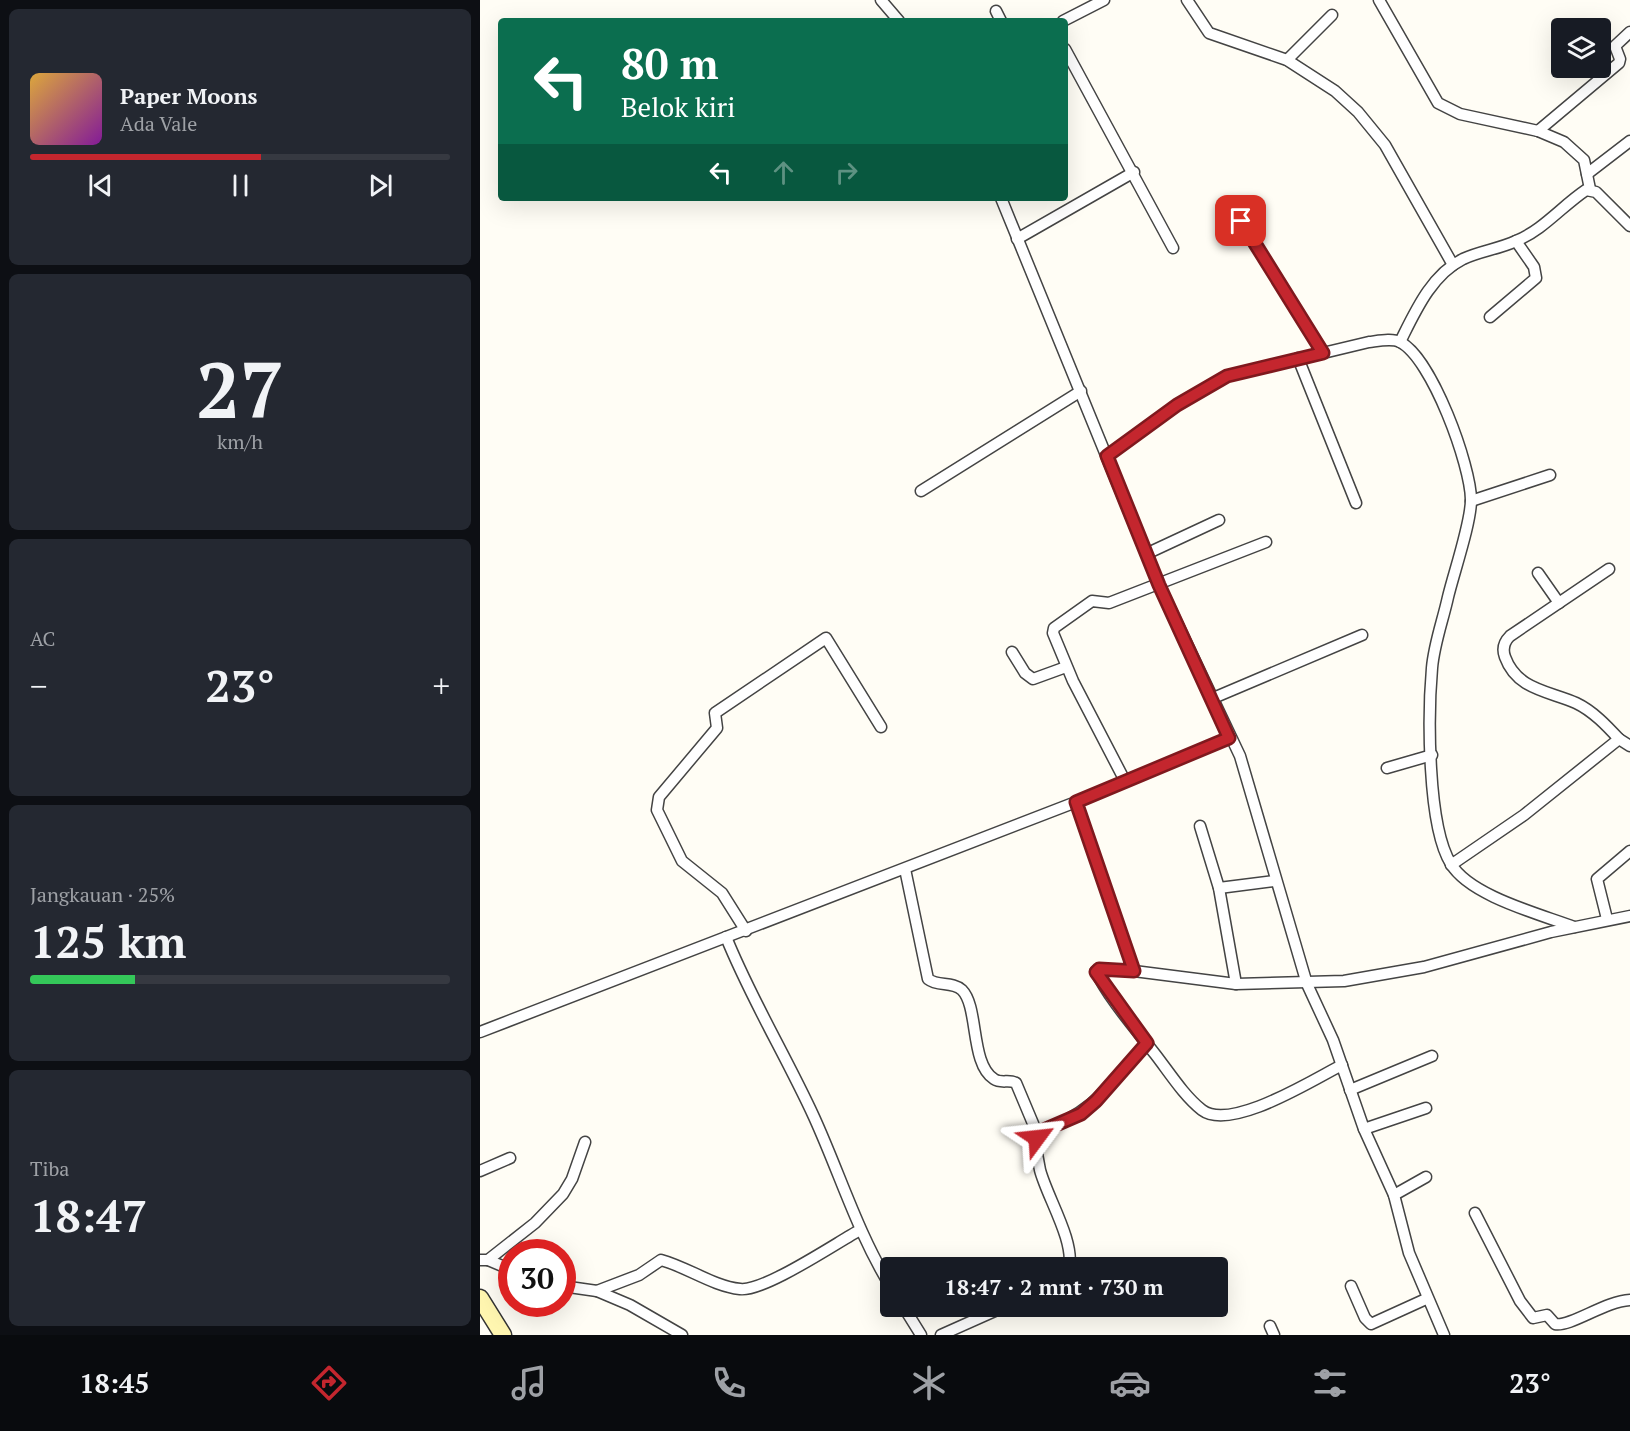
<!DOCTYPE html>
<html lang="id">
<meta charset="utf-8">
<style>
:root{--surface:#171b24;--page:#242831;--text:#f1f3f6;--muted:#9ea1a6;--line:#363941;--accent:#c4262e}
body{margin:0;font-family:"PT Serif",serif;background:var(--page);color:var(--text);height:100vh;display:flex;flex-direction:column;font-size:22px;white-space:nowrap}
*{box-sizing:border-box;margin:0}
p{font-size:20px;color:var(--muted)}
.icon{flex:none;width:33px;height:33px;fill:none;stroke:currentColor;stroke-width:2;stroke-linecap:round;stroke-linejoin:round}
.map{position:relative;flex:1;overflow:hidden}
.drawer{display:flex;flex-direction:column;gap:9px;padding:9px;background:#0d0f14;width:480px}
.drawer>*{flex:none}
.banner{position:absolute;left:18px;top:18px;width:570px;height:183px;border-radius:6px;box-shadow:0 6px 24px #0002;background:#0b6e4f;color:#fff;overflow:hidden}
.tools{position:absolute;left:1071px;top:18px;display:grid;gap:12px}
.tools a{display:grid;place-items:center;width:60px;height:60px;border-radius:6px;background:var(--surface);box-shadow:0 6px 24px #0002;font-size:30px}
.speed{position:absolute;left:18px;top:1239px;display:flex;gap:12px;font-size:30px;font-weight:700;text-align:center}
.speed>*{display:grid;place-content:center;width:78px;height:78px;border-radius:50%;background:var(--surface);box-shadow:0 6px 24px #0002;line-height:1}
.speed .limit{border:9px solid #d22;background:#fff;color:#111}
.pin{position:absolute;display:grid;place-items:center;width:51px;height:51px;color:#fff;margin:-26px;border-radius:12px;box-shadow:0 3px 9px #0006}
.me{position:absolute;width:66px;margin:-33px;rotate:60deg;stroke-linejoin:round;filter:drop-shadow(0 0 4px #0008)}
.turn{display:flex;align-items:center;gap:21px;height:126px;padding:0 24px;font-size:27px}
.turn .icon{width:78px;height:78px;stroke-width:2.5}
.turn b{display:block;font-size:42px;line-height:51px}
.lanes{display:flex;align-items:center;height:57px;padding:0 24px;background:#0003;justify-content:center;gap:30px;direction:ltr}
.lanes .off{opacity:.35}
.big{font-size:45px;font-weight:600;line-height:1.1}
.drawer .widget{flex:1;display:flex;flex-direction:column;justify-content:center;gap:9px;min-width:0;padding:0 21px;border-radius:9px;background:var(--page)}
.drawer .dial{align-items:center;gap:0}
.dial b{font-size:78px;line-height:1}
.song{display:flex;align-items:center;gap:18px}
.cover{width:72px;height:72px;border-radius:9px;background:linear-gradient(135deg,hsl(40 70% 55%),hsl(290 70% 35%))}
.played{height:6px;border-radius:3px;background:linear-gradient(90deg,var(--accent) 55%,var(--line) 55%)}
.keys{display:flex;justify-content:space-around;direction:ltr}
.heat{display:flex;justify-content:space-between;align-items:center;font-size:33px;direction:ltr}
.charge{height:9px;border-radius:4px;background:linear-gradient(90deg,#34c759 25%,var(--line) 0)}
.trip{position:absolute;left:400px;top:1257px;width:348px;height:60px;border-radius:6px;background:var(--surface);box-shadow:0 6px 24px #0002;font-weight:600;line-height:60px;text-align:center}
.dock{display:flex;height:96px;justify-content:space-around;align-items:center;background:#090b0e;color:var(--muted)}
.dock .icon{width:42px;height:42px}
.dock .current{color:var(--accent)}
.dock b{font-size:27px;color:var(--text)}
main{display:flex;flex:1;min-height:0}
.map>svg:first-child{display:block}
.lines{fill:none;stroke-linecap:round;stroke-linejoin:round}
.street-casing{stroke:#444;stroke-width:13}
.secondary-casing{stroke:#333;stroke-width:19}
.street{stroke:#fff;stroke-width:10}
.secondary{stroke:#fff6b0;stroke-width:16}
.route-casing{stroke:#7f191e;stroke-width:15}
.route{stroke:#c4262e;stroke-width:10}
</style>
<main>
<section class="drawer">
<div class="widget">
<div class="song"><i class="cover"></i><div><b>Paper Moons</b><p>Ada Vale</p></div></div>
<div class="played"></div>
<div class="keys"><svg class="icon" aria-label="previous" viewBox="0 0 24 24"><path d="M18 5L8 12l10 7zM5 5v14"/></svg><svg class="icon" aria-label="pause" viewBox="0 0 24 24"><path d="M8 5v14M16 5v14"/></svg><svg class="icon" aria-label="next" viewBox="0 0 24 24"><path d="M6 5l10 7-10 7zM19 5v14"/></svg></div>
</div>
<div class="widget dial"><b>27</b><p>km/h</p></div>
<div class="widget"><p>AC</p>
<div class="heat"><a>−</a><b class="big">23°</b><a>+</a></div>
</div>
<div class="widget"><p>Jangkauan · 25%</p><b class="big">125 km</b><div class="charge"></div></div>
<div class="widget"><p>Tiba</p><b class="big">18:47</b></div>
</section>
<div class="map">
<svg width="1150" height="1335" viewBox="0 0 1150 1335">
<rect width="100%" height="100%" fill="#fffdf5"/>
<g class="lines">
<defs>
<g id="street">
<path d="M 401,0 L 419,21"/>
<path d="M 707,0 L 729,33 L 807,60 L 855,91 L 878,112 L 905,145 L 973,265"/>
<path d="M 899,0 L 958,103 L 980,114 L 1058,131 L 1084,142 L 1104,160 L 1110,189"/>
<path d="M 516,11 L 521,21"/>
<path d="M 583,21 L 624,0"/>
<path d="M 585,49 L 693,248"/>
<path d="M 807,60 L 852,15"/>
<path d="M 1058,131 L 1139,63 L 1140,59 L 1135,46 L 1150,32"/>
<path d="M 1107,174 L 1150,141"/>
<path d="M 521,198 L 679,585 L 760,756 L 827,984 L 853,1040 L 884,1129 L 914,1195 L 929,1253 L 964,1335"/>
<path d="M 749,202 L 843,353"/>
<path d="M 537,239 L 654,172"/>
<path d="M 1010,317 L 1056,278 L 1054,267 L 1036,241"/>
<path d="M 920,342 C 935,312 951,275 983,259 C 1000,251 1019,249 1036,241 C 1063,230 1082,206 1106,190 L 1116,192 L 1150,226"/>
<path d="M 818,358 L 876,503"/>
<path d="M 627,456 L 697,405 L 747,376 L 889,342 C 898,341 912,338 920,342 C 952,358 991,466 991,500 C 991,523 974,572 968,597 C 963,620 954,644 952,668 C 948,713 947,826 971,864 C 990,896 1060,914 1094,927"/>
<path d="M 441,491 L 601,391"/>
<path d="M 991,501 L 1070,475"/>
<path d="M 666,554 L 739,520"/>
<path d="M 1058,573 L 1079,603"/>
<path d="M 532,652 L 545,673 L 553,679 L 586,667"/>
<path d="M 731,699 L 882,635"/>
<path d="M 1139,739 L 1150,746"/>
<path d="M 907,768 L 952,755"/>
<path d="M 645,781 L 593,681 L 573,633 L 574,628 L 612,601 L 629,603 L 786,542"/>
<path d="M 596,802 L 654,971"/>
<path d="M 720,826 L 739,888 L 756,984"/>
<path d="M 971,865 L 1044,815 L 1139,739 C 1127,726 1113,711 1096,703 C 1069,691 1037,690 1025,657 C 1022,649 1024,642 1030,636 L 1129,569"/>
<path d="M 425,869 L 448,979 C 458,987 472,981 482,990 C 499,1007 490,1064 514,1079 C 521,1084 529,1079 536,1083 L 557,1133"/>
<path d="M 739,888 L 794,881"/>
<path d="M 1127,919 L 1117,879 L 1150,851"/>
<path d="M 266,931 L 242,893 L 202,861 L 177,810 L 179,797 L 237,728 L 235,713 L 346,638 L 401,727"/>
<path d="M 246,937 C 271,999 306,1056 334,1117 C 360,1174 378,1234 411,1287"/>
<path d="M 0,1032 L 596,802 L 749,738"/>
<path d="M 862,1065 C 834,1079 751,1132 722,1110 C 704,1096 689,1072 675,1054 C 658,1032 626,995 616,971 L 619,969 L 654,971 L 756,984 L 864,981 L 944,967 L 1071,932 L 1150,916"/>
<path d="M 870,1090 L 952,1056"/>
<path d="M 884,1129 L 946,1108"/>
<path d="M 0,1171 L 30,1158"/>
<path d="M 914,1195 L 946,1177"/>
<path d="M 995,1213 L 1040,1301 L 1053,1318 L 1067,1315 L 1075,1324 C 1091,1327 1125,1301 1150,1300"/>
<path d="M 0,1260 L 8,1260 L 55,1223 L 83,1194 L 92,1179 L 105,1142"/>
<path d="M 8,1260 L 32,1270"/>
<path d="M 589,1268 C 595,1241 567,1197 560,1170 C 557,1158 556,1145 557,1133 C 615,1112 628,1087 667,1043"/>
<path d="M 82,1286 L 117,1291 L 150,1305 L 202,1335"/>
<path d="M 871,1286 L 885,1318 L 891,1324 L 946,1299"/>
<path d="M 117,1291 L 159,1275 L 181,1260 C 207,1267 233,1286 260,1289 C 284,1292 356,1243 380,1230"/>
<path d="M 423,1306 L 441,1335"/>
<path d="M 790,1326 L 794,1335"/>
<path d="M 461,1335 L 526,1306"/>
</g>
<path id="secondary" d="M 0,1298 L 23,1335"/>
</defs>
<use href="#street" class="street-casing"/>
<use href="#secondary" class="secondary-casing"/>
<use href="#street" class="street"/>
<use href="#secondary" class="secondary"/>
</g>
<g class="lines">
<defs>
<path id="route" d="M 557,1138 L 557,1133 L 601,1114 L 616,1101 L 667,1043 L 616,972 L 619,969 L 654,971 L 596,802 L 749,738 L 679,585 L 627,456 L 697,405 L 747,376 L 843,353 L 761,221"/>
</defs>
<use href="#route" class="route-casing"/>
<use href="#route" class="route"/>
</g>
</svg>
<div class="tools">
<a><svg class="icon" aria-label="layers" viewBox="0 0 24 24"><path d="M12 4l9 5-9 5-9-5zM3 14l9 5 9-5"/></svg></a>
</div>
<div class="speed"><div class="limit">30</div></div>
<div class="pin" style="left:761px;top:221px;background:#d93025"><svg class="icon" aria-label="arrive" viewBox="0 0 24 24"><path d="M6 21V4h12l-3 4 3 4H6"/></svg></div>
<svg class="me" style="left:557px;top:1138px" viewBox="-20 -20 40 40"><path d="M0-17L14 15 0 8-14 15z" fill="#c4262e" stroke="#fff" stroke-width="4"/></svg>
<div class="trip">18:47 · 2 mnt · 730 m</div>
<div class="banner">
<div class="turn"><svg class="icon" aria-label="left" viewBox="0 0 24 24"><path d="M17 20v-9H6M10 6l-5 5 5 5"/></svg><div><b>80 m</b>Belok kiri</div></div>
<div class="lanes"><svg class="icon" aria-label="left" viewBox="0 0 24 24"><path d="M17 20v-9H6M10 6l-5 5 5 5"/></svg><svg class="icon off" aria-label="ahead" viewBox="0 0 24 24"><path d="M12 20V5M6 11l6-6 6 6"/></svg><svg class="icon off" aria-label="right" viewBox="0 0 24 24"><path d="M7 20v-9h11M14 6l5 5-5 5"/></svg></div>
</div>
</div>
</main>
<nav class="dock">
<b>18:45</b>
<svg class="icon current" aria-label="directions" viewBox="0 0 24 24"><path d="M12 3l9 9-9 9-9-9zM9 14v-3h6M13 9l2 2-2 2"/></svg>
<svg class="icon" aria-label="music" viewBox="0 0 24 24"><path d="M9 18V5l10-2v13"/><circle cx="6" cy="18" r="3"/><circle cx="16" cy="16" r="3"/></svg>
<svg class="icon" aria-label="phone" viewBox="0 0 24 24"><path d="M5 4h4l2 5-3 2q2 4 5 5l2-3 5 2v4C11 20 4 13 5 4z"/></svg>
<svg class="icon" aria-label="climate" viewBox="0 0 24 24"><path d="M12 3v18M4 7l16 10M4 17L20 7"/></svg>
<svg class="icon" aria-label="car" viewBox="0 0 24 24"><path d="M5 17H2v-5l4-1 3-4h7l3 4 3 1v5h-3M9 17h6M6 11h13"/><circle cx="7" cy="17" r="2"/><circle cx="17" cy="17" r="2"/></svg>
<svg class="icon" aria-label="filters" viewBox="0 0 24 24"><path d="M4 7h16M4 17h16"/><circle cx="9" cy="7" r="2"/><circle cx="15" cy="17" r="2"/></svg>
<b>23°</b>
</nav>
